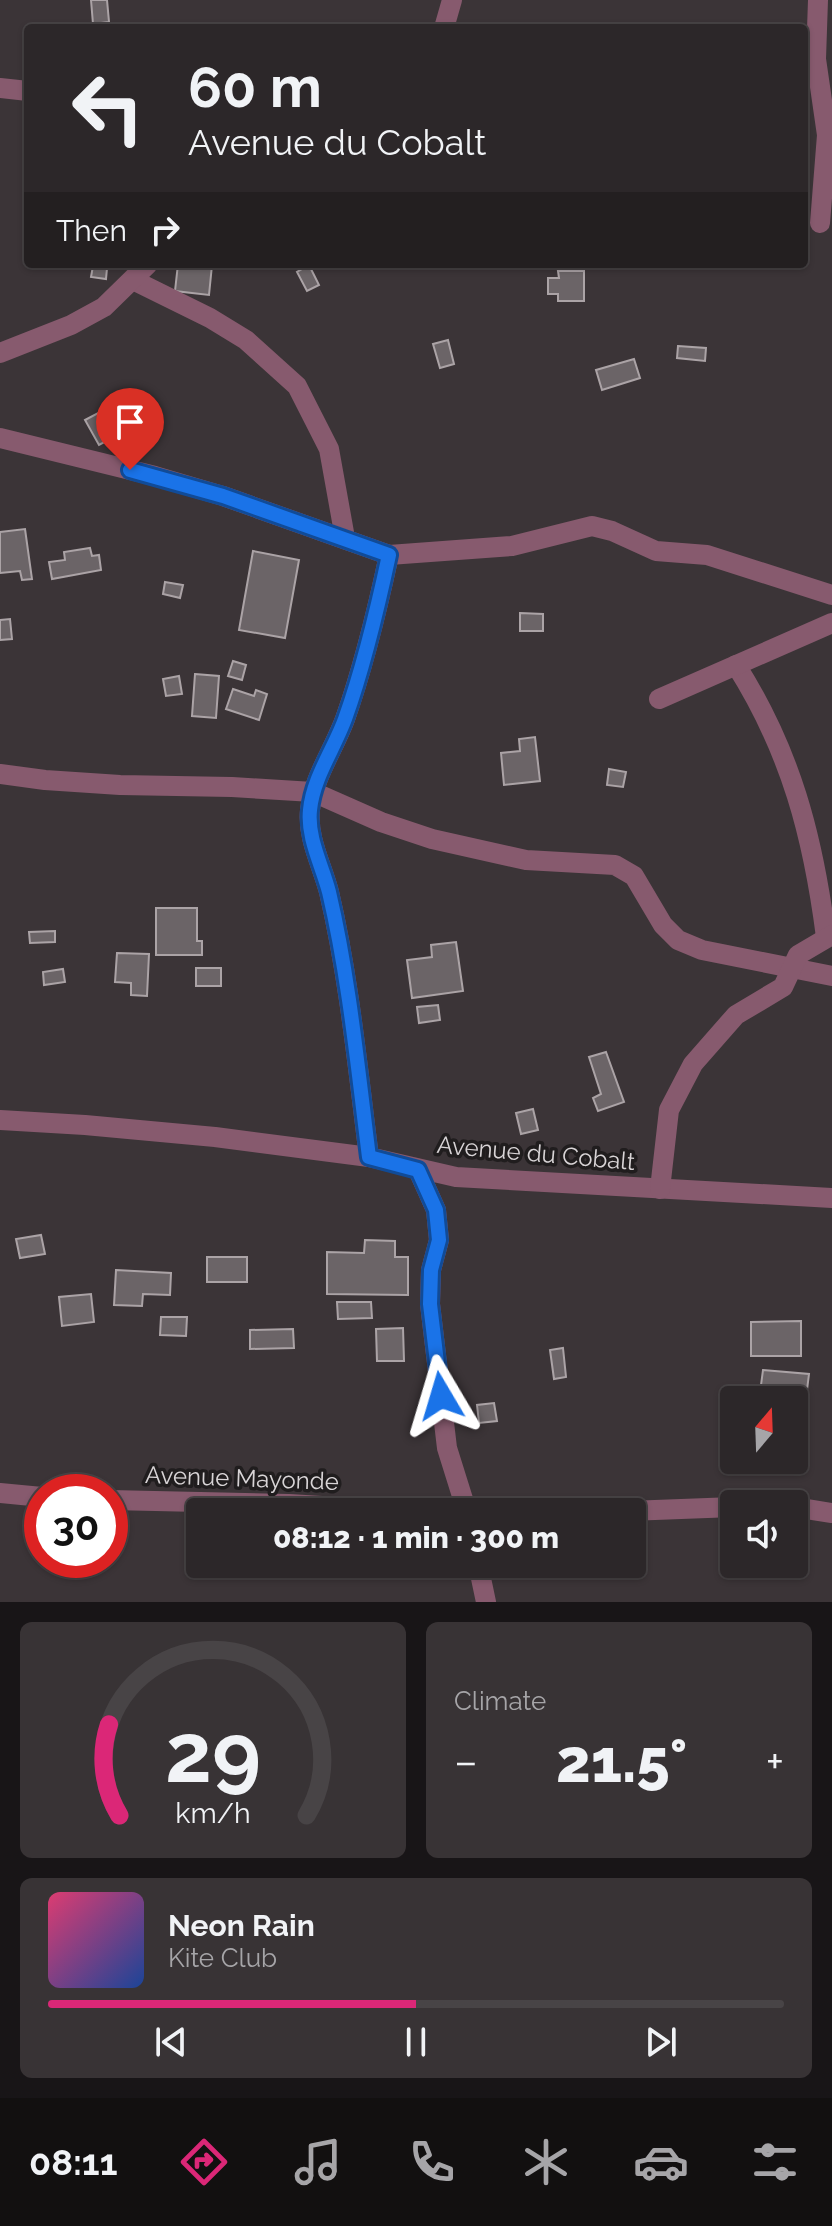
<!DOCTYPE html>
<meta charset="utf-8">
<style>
:root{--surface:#2c2729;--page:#383335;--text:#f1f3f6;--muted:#a6a5a8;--line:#484446;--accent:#db2777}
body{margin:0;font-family:Raleway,sans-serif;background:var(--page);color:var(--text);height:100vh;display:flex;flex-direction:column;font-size:30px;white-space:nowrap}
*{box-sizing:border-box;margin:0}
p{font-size:26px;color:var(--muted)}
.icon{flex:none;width:44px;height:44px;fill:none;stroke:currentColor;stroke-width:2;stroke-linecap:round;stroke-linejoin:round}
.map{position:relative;height:1602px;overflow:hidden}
.sheet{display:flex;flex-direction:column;gap:20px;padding:20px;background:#181517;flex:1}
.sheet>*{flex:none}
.top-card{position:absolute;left:24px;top:24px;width:784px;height:244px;border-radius:8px;box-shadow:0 2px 6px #0004,0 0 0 2px var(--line);background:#2c2729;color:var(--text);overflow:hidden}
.needle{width:52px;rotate:19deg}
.buttons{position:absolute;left:720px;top:1386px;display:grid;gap:16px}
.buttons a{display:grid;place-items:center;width:88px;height:88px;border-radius:8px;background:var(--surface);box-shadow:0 2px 6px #0004,0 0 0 2px var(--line);font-size:40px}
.speed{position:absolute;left:24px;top:1474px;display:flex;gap:16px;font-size:40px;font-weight:700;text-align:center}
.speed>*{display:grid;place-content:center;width:104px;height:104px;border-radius:50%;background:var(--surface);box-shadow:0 2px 6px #0004,0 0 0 2px var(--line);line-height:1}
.speed .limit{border:12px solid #d22;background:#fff;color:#111}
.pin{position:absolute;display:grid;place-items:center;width:68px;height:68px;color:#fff;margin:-82px -34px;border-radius:50% 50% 50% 0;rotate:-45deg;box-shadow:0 0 8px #0007}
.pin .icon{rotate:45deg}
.me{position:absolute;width:88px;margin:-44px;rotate:353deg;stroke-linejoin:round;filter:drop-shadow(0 0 6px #0008)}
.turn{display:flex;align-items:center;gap:28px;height:168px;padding:0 32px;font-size:36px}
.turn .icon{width:104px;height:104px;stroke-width:2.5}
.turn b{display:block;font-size:56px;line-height:68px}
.then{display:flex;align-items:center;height:76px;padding:0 32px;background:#0003;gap:16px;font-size:30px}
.big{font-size:60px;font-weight:800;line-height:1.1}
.sheet .widget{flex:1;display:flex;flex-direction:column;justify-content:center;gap:12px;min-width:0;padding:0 28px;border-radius:12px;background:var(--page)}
.sheet .dial{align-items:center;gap:0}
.dial svg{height:208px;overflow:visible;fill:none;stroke:var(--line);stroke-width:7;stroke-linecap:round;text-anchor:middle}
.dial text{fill:var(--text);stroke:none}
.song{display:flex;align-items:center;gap:24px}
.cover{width:96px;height:96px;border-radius:12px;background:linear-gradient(135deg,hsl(340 70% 55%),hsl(220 70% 35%))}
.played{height:8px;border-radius:4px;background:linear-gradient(90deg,var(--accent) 50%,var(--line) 50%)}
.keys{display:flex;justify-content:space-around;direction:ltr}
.heat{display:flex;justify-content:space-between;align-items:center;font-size:44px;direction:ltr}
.sheet .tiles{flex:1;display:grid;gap:20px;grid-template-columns:1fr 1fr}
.widget:last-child{grid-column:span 2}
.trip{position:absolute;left:186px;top:1498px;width:460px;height:80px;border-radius:8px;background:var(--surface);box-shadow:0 2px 6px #0004,0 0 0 2px var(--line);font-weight:800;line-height:80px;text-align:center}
.dock{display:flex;height:128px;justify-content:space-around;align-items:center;background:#121010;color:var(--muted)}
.dock .icon{width:56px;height:56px}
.dock .selected{color:var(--accent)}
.dock b{font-size:36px;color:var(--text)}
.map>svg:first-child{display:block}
.building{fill:#6b6467;stroke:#aba3a6;stroke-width:2}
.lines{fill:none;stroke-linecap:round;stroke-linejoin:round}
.minor{stroke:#875a6e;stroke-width:20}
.route-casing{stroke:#114b97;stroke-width:20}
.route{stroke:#1a73e8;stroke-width:14}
.labels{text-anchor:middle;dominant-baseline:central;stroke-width:7;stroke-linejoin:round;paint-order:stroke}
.street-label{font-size:24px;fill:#d8d4d6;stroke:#201d1e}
</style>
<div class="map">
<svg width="832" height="1602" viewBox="0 0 832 1602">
<rect width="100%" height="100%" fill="#3b3437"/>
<g class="building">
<path d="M 91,0 L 107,0 L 109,22 L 93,24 Z"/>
<path d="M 178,264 L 212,265 L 209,295 L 175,291 Z"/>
<path d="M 309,265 L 319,285 L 307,291 L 297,272 Z"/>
<path d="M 93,266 L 107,268 L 106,279 L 91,277 Z"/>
<path d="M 558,271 L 584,271 L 584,301 L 558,301 L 558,294 L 548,294 L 548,278 L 559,278 Z"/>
<path d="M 448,340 L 454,364 L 440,368 L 433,344 Z"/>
<path d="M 678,346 L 706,348 L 705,361 L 677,358 Z"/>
<path d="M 634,359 L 640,378 L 602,390 L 596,370 Z"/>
<path d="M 140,401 L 142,429 L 125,430 L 124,402 Z"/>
<path d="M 100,412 L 114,437 L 99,445 L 85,420 Z"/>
<path d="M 25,529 L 32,579 L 22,580 L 20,571 L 0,573 L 0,532 Z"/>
<path d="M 90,548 L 92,556 L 99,555 L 101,570 L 52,579 L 49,562 L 65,560 L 64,552 Z"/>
<path d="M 253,551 L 299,560 L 285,638 L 239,630 Z"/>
<path d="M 165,582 L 183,585 L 180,598 L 163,594 Z"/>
<path d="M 520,613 L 543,614 L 543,631 L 520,631 Z"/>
<path d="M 10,619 L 12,639 L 0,640 L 0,620 Z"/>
<path d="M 233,661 L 246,665 L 242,680 L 228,676 Z"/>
<path d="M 195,674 L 219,676 L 216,718 L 192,716 Z"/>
<path d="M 179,676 L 182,694 L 166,696 L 163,679 Z"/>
<path d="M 233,689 L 254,696 L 256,690 L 267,694 L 259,720 L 226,709 Z"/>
<path d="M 535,737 L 540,781 L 504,785 L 501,753 L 520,751 L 519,739 Z"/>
<path d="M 609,769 L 626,772 L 623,787 L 607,785 Z"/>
<path d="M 156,908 L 197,908 L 197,941 L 202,941 L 202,955 L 156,955 Z"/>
<path d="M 55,931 L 55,942 L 30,943 L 29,932 Z"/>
<path d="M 456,942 L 463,991 L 412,998 L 407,960 L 432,957 L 431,945 Z"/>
<path d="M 117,953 L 149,954 L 147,996 L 131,995 L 131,983 L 115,982 Z"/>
<rect x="196" y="968" width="25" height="18"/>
<path d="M 63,969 L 65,982 L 44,985 L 43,972 Z"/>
<path d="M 438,1005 L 440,1020 L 419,1023 L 417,1007 Z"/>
<path d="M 606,1052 L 624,1102 L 598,1111 L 593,1098 L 601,1094 L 589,1057 Z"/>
<path d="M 533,1109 L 538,1130 L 521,1134 L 516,1113 Z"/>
<path d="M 41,1235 L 45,1254 L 20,1258 L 16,1239 Z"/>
<path d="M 365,1240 L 395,1241 L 395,1257 L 408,1257 L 408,1295 L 327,1294 L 327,1252 L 364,1253 Z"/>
<rect x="207" y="1257" width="40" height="25"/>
<path d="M 116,1270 L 171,1273 L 170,1295 L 143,1294 L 142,1306 L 114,1305 Z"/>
<path d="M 91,1294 L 94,1322 L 62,1326 L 59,1297 Z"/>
<path d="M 337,1302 L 371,1302 L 372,1318 L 338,1319 Z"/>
<path d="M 161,1317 L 187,1317 L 186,1336 L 160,1335 Z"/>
<path d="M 801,1321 L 801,1356 L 751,1356 L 751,1322 Z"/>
<path d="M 403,1328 L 404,1361 L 377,1361 L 376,1329 Z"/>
<path d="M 293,1329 L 294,1348 L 250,1349 L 250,1330 Z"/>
<path d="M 563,1348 L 566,1377 L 554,1379 L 550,1350 Z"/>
<path d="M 763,1370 L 809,1374 L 807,1390 L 761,1385 Z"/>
<path d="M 494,1403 L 497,1421 L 479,1423 L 477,1405 Z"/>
</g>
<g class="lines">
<g class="minor">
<path d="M 818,0 L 816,59 L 827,135 L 820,223"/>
<path d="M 444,28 L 452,0"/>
<path d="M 0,88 L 28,91"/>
<path d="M 133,280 L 210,318 L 246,340 L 297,386 L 329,449 L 345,538"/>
<path d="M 0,353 L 71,325 L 104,307 L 148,264"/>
<path d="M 0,438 L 155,476 L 223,496 L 389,555 L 512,546 L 592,526 L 612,531 L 656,551 L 707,555 L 832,595"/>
<path d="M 736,665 C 791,752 813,836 826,937"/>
<path d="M 659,699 L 832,623"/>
<path d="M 0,774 L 45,780 L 120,785 L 232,787 L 313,792 L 381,822 L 432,839 L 526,860 L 615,865 L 634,876 L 663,925 L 678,940 L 702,950 L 832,976"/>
<path d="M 0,1120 L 85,1125 L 215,1137 L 369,1157 L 456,1177 L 832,1198"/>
<path d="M 369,1157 C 358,1071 349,977 329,892 C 322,865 307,838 310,810 C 313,778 334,749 345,719 C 364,665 377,611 389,555"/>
<path d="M 418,1170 L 436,1210 L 439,1240 L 431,1270 L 430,1304 L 447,1448 L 467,1512"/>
<path d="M 660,1189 L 669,1110 L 693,1064 L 736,1015 L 783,987 L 798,955 L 832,935"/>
<path d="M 0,1493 L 42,1497"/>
<path d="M 110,1500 L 289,1504 L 420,1512"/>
<path d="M 794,1507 L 832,1513"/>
<path d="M 602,1512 L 734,1507"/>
<path d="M 478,1564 L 486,1602"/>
</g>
</g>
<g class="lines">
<defs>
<path id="route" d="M 130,470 L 223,496 L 389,555 C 377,611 364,666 345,719 C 334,749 313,778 310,810 C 307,838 322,865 329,892 C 349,977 358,1070 369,1157 L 418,1170 L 436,1210 L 439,1240 L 431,1270 L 430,1304 L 441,1396"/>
</defs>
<use href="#route" class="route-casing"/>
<use href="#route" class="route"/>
</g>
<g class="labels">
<g class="street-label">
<text transform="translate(536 1153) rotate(5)">Avenue du Cobalt</text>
<text transform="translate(242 1478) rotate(2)">Avenue Mayonde</text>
</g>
</g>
</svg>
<div class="buttons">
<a><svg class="needle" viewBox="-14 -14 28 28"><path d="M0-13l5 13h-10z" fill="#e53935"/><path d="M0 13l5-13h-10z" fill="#a6a5a8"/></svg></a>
<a><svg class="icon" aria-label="sound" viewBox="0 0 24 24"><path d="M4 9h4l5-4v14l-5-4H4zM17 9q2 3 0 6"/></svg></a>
</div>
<div class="speed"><div class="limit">30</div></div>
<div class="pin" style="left:130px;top:470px;background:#d93025"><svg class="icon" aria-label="arrive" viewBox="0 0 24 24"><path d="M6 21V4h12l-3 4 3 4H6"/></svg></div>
<svg class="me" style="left:441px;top:1396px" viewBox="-20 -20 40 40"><path d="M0-17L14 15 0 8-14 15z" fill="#1a73e8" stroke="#fff" stroke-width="4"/></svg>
<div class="trip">08:12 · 1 min · 300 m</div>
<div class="top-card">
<div class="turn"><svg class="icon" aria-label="left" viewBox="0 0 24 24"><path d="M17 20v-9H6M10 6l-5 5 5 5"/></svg><div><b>60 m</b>Avenue du Cobalt</div></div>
<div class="then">Then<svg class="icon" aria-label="right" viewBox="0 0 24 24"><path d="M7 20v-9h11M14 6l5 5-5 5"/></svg></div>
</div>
</div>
<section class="sheet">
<div class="tiles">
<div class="widget dial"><svg viewBox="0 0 100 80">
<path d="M14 69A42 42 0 1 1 86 69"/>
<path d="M14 69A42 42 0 0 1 10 34" stroke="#db2777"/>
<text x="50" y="56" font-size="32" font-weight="700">29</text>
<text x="50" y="72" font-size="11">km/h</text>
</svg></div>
<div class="widget"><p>Climate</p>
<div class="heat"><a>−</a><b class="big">21.5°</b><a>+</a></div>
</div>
<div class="widget">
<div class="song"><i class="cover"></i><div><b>Neon Rain</b><p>Kite Club</p></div></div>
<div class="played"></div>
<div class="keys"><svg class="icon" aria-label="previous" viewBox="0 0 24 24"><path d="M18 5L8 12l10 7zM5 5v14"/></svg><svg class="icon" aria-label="pause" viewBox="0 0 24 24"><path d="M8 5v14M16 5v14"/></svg><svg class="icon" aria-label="next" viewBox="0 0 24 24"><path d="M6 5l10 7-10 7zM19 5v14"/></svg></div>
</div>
</div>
</section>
<nav class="dock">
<b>08:11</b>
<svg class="icon selected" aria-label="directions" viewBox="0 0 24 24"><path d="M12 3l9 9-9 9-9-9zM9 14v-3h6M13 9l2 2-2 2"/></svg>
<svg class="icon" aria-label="music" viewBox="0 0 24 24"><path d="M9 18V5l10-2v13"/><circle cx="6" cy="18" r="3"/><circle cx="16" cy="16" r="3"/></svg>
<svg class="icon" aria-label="phone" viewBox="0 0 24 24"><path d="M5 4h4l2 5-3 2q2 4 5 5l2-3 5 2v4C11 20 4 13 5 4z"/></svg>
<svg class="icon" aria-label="climate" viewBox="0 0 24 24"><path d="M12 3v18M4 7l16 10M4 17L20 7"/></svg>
<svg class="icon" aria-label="car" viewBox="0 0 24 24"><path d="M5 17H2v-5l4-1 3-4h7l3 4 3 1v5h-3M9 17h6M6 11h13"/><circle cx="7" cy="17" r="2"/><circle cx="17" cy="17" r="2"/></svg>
<svg class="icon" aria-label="filters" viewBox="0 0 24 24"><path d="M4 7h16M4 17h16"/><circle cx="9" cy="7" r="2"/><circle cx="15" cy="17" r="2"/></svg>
</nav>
